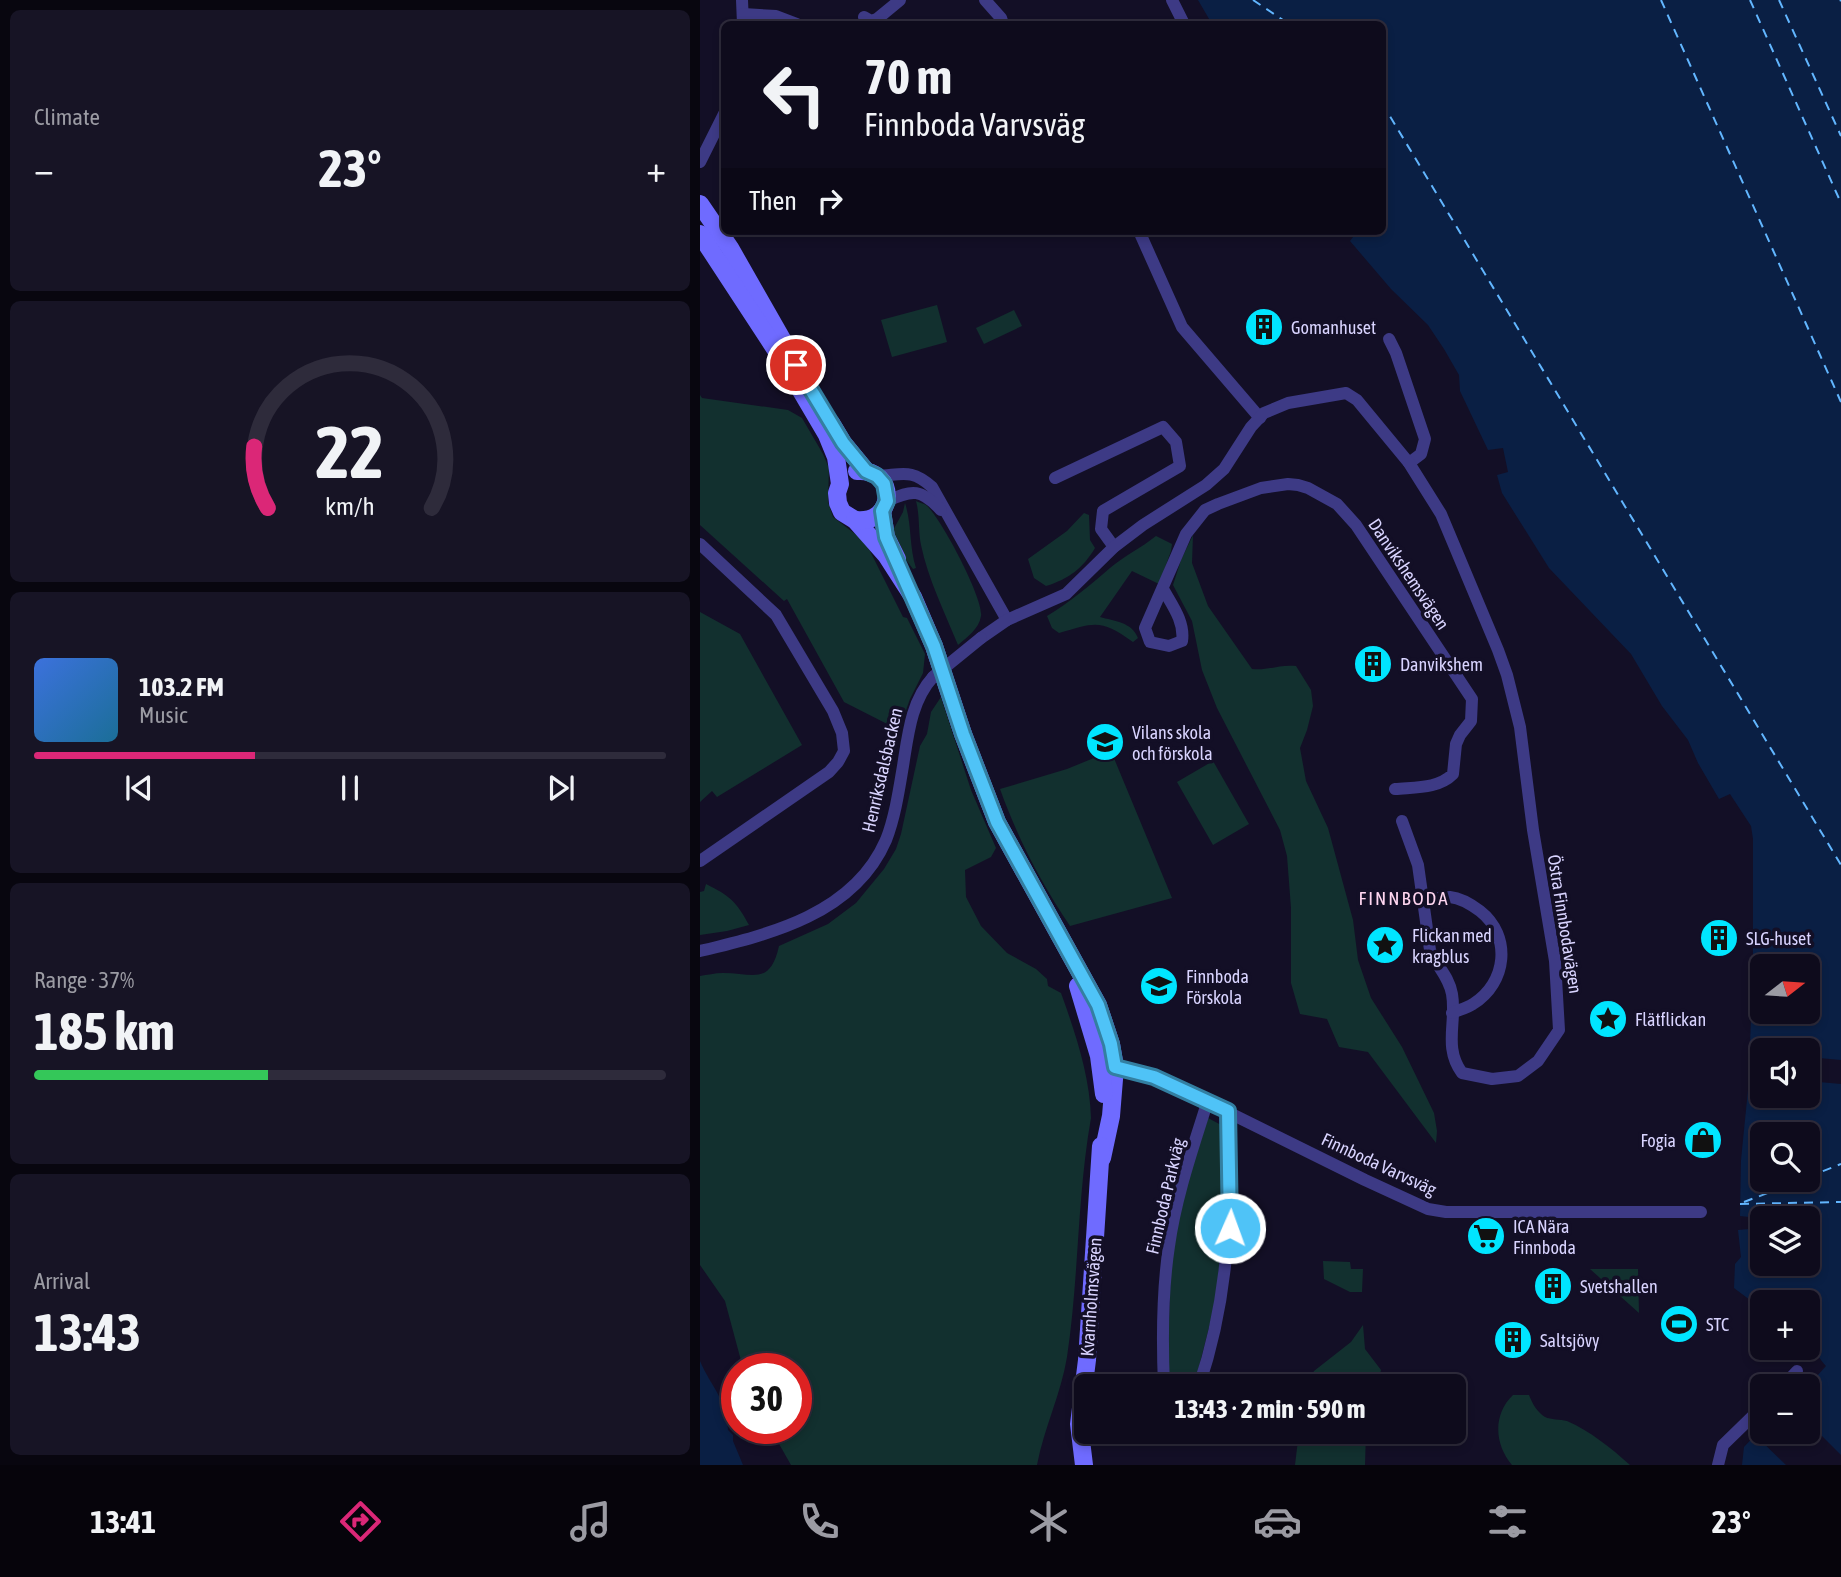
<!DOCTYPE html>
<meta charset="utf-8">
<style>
:root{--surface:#0e0b1c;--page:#171425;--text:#f1f3f6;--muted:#9b9ba3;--line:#2e2b3b;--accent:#db2777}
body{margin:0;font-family:"Asap Condensed",sans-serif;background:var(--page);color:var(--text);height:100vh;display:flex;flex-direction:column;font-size:26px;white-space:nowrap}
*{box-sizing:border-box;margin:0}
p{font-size:23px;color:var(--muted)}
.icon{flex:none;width:38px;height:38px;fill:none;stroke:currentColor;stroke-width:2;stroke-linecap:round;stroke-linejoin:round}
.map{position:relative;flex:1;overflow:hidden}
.sheet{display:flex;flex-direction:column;gap:10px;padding:10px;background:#08060f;width:700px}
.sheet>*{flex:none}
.top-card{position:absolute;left:21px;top:21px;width:665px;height:214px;border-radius:10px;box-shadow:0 4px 10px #0003,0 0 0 2px var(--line);background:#0e0b1c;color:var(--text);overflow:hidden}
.needle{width:46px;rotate:73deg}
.fabs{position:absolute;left:1050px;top:954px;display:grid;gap:14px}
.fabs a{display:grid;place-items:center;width:70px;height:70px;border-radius:10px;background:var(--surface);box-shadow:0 4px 10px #0003,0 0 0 2px var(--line);font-size:35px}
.speed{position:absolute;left:21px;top:1353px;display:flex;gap:14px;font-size:35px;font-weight:700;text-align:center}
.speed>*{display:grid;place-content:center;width:91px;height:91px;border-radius:50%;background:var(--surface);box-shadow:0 4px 10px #0003,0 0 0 2px var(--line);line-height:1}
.speed .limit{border:10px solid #d22;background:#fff;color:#111}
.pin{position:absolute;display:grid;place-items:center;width:60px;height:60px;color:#fff;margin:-30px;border:4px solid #fff;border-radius:50%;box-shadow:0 2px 7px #0007}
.me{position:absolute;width:77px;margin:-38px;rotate:2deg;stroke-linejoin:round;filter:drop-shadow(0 0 5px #0008)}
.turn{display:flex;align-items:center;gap:24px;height:147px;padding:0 28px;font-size:32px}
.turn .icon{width:91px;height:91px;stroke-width:2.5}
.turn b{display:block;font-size:49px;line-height:60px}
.then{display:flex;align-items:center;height:66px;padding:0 28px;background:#0003;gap:14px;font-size:26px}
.big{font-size:52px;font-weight:700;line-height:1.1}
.sheet .widget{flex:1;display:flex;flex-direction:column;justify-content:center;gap:10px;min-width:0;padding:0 24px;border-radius:10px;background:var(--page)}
.sheet .dial{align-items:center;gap:0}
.dial svg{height:182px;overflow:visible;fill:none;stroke:var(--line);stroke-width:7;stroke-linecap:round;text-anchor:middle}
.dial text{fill:var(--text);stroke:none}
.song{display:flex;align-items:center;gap:21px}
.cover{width:84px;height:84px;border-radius:10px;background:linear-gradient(135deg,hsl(220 70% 55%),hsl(200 70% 35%))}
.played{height:7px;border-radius:4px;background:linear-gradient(90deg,var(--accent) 35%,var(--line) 35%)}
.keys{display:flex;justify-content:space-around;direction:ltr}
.heat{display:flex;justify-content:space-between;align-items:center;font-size:38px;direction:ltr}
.charge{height:10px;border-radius:5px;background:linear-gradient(90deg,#34c759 37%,var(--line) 0)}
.trip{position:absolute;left:374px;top:1374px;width:392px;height:70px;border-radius:10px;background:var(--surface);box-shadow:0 4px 10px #0003,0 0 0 2px var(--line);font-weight:700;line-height:70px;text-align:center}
.menu{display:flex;height:112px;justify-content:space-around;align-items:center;background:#06040b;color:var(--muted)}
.menu .icon{width:49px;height:49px}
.menu .current{color:var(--accent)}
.menu b{font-size:32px;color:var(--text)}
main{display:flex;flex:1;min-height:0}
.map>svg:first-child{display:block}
.green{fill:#12302f}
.water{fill:#0a1f44;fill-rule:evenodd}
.pier{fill:#130f26}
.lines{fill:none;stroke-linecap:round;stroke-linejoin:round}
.ferry{stroke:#62b6ff;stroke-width:2;stroke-dasharray:9 7;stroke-linecap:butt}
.street{stroke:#3d3a85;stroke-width:12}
.secondary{stroke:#6f6bff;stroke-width:18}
.street-bridge{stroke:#3d3a85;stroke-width:12}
.route-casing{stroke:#337fa1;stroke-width:18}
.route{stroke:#4fc3f7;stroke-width:12}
.labels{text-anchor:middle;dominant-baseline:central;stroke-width:7;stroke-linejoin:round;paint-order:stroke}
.poi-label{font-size:18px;fill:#d9d4ff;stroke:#130f26;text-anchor:start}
.street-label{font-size:18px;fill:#d9d4ff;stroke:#130f26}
.neighbourhood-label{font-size:19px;letter-spacing:2px;fill:#ffd6f0;stroke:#130f26}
</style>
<main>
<section class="sheet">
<div class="widget"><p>Climate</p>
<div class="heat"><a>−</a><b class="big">23°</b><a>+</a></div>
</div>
<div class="widget dial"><svg viewBox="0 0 100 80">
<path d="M14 69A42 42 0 1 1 86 69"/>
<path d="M14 69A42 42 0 0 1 8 42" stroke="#db2777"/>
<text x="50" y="56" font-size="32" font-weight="700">22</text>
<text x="50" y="72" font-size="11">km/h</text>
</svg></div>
<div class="widget">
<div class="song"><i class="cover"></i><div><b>103.2 FM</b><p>Music</p></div></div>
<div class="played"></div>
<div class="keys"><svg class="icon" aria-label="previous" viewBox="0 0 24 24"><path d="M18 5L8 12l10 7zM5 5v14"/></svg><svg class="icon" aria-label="pause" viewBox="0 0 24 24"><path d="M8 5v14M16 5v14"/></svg><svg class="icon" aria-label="next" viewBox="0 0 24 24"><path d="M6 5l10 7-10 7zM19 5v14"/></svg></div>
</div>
<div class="widget"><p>Range · 37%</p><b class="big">185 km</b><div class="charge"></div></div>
<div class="widget"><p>Arrival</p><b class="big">13:43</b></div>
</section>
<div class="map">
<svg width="1141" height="1465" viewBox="0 0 1141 1465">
<rect width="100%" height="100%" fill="#130f26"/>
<g class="green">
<path d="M 237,305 L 247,342 L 192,357 L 181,320 Z"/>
<path d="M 314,310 L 322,326 L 284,344 L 276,328 Z"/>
<path d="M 0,395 L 2,398 L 88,410 L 102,418 L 123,454 L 129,468 L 128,502 L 133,517 L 159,537 L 170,551 L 203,617 L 207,618 L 225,654 L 223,673 L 210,699 L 199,730 L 144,702 L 87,599 L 84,601 L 0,525 Z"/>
<path d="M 216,501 C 218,502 224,504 226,505 C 240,516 284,599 281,616 C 279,629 267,637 258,645 C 245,613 228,579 221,545 C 218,530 220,516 216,501 Z"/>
<path d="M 205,503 C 212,525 209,546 216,568 L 213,569 L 197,548 L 191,534 L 203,512 Z"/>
<path d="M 384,513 L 389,515 L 390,540 L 395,548 C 383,568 369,579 346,586 L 334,578 L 328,559 L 367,531 Z"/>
<path d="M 493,535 L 492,563 L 508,606 L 552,669 C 568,671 579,664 596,666 L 611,690 L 613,706 L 607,730 L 600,748 L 606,781 L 628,828 L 653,920 L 658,960 L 671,998 L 702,1047 L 734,1113 L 737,1131 L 736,1143 L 668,1052 L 639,1047 L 627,1019 L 600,1014 L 591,983 L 591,908 L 587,856 L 580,830 L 517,708 L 502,670 L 492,621 L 473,585 L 481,560 Z"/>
<path d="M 456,536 L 472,544 L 471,551 L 459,584 L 432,571 L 400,617 C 414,621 432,622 438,638 L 433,642 C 401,619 396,622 359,633 L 352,628 L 347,616 C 370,602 389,586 410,568 C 424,556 441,548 456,536 Z"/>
<path d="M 0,612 L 40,634 L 102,745 L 17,797 L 12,791 L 0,802 Z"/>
<path d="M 241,697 L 271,790 L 296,848 L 291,857 L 265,870 L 266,897 L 281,926 L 307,953 L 336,969 L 347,979 L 348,986 L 361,993 C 375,1032 390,1076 391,1118 C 377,1197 379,1278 367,1357 C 361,1394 344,1428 337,1465 L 91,1465 L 70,1428 L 96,1428 L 96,1368 L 43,1368 L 25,1301 L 0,1265 L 0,976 C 7,975 15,973 23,973 C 53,973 70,986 79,946 L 128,924 L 156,903 L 184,869 L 196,849 L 201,834 L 220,746 L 227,734 L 231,712 Z"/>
<path d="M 411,751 L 472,898 L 370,926 C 341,883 318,839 300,789 L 367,769 Z"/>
<path d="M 513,761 L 549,824 L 513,845 L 477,782 Z"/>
<path d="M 6,884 C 30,896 36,901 49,925 L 27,931 L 0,935 L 0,892 L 4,891 Z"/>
<path d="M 508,1118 L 523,1126 L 525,1205 L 516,1300 L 494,1386 L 467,1386 L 471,1257 L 480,1205 Z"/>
<path d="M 623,1261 L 650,1262 L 651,1269 L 663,1269 L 662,1292 L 650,1292 L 624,1279 Z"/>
<path d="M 938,1269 L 939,1313 L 890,1269 Z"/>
<path d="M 663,1325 L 665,1349 L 681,1370 L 677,1386 L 607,1386 L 614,1371 L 651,1342 Z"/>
<path d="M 813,1395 L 829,1395 C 832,1403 837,1412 845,1417 C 851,1420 860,1419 867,1421 C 890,1431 911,1448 930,1465 L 812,1465 C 794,1444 793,1414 813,1395 Z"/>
<path d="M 599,1432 L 666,1432 L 665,1465 L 595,1465 Z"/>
</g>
<g class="water">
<path d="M 498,0 L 1141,0 L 1141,1465 L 1042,1465 L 1044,1447 L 1062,1428 L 1062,1432 L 1108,1432 L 1108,1386 L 1126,1366 C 1119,1359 1116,1350 1108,1343 L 1108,1302 L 1062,1302 L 1062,1309 L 1034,1288 L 1035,1264 L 1041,1257 L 1038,1230 L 1049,1229 L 1049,1217 L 1040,1216 L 1041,1160 L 1049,1080 L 1056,1076 L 1058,1053 L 1050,1045 L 1053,966 L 1053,839 L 1051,826 L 1030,794 L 1019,799 L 998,763 L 988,740 L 962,706 L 931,654 L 849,568 L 802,493 L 797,475 L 808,472 L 803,448 L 788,450 L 760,391 L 759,375 L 744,349 L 728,325 L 691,289 L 650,241 L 653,237 L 649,231 L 682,231 L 682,24 L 512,24 ZM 1062,966 L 1108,966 L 1108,1012 L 1062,1012 ZM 1062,1050 L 1108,1050 L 1108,1096 L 1062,1096 ZM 1062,1134 L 1108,1134 L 1108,1180 L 1062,1180 ZM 1062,1218 L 1108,1218 L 1108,1264 L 1062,1264 Z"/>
<path d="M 0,1361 C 11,1387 27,1399 28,1430 L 33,1435 L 33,1441 L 43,1465 L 0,1465 Z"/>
</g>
<g class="pier">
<path d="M 1108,1057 L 1141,1060 L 1141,1084 L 1108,1081 Z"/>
<path d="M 1108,1422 L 1141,1455 L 1141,1465 L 1086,1465 L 1055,1435 L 1062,1428 L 1062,1432 L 1108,1432 Z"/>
</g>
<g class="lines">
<g class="ferry">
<path d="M 553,0 L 589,24"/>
<path d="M 961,0 L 1141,402"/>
<path d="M 1050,0 L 1141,203"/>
<path d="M 1079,0 L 1141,136"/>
<path d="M 1140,0 L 1141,1"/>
<path d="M 682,103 L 1141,865"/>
<path d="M 1108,1177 L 1141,1164"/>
<path d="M 1044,1202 L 1102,1180"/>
<path d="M 1040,1204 L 1141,1202"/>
</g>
<g class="street">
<path d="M 42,0 L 43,24"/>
<path d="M 285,0 L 301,18 L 303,24"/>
<path d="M 472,0 L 484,24"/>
<path d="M 43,14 L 76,16 L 97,24"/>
<path d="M 164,17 L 171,21 L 177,19 L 200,0"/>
<path d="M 0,162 L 24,114"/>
<path d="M 439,231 L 482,327 L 560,418"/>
<path d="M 689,339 L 696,353 L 725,439 L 721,454 L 709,463"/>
<path d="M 177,476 C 202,475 211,468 232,487 L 307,620"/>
<path d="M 355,478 L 463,427 L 476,442 L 480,466 L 403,511 L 401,529 L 414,547"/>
<path d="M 187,501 C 213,489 221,489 241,510"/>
<path d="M 0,544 L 76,615 L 133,711 L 142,733 L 144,751 L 138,762 L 129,772 L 0,861"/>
<path d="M 463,589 C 472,605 485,622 482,641 L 469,646 L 450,642 L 445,628 L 486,534 L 505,510 L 518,504 L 561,488 L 588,484 L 598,485 L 608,488 L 637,504 L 656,525 L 772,699 L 771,721 L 760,735 L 756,744 L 753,774 C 738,789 715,787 695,789"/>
<path d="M 281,638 L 307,620 L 366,594 L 414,547 L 443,525 L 506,485 L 524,469 L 551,427 L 564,413 L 588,403 L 646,393 L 657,400 L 709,463 L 741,514 L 798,650 L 807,675 L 820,727 L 833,830 L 855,961 L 859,1030 L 838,1061 L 818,1076 L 792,1079 L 762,1073 C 743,1047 757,1022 752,994 C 749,976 736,966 730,950 L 718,865 L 702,821"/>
<path d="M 723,900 C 731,899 742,897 750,897 C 760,898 772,905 780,911 C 812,936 807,983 773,1004 C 767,1008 759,1010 752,1013"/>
<path d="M 0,951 C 71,934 154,914 186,840 C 195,817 199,790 203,766 C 208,735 211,701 233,677"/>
<path d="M 409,1067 L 442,1073 L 481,1089 L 665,1180 L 728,1209 L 746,1212 L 1001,1212"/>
<path d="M 464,1386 C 462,1339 462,1292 469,1246 C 476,1196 493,1148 508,1100"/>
<path d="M 499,1386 C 530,1294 532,1206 528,1111"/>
<path d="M 1083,1386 L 1097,1371"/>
<path d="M 1018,1465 L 1023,1445 L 1062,1407"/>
</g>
<g class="secondary">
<path d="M 0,204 L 30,248 L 87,348"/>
<path d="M 0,234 L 87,367 L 127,435 L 136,457 L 140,484 L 137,493 L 138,503 L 142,512 L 155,520 L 186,555 L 213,597 L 234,646 L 263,734 L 297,822 L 398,1005 L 411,1044 L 415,1067 L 411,1116 L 402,1158"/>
<path d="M 131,423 L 143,443 L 166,471"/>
<path d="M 182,511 L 186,537 L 197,559"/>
<path d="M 155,520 C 197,525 197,468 157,471"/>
<path d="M 378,986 L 399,1056 L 404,1094"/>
<path d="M 384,1465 L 379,1424 L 387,1360 L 401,1146"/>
</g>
<path class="street-bridge" d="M 233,677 L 281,638"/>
</g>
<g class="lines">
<defs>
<path id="route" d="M 96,365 L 143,443 L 166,471 L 177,476 L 184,484 L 187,501 L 182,511 L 186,537 L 234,646 L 263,734 L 297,822 L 398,1005 L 411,1044 L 415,1067 L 454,1077 L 528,1111 L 530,1228"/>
</defs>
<use href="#route" class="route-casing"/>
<use href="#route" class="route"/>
</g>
<defs>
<symbol id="building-disc" viewBox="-11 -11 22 22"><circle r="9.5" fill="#00e5ff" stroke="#130f26"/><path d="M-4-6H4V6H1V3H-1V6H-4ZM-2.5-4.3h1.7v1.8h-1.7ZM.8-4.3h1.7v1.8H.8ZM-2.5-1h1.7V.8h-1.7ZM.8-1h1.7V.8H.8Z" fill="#111"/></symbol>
<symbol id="school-disc" viewBox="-11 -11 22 22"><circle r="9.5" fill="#00e5ff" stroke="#130f26"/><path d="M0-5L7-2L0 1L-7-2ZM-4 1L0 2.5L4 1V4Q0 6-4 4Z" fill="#111"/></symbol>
<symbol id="sight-disc" viewBox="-11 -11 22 22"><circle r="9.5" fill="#00e5ff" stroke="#130f26"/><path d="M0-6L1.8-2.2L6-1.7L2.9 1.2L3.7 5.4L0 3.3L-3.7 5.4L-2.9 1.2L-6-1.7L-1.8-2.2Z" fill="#111"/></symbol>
<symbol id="shop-disc" viewBox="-11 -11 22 22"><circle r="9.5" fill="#00e5ff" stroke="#130f26"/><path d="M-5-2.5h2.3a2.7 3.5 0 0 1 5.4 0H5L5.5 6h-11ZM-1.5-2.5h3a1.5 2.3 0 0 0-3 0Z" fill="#111"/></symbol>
<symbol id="supermarket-disc" viewBox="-11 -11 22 22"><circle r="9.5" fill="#00e5ff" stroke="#130f26"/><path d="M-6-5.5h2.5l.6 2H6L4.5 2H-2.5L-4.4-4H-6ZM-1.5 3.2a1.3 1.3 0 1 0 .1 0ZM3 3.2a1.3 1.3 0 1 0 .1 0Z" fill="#111"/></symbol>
<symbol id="stadium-disc" viewBox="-11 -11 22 22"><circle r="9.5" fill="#00e5ff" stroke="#130f26"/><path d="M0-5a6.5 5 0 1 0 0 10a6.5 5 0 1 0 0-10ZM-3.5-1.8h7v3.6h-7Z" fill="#111"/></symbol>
</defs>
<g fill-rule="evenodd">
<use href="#building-disc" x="542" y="305" width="44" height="44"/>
<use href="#building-disc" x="651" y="642" width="44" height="44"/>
<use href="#school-disc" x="383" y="720" width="44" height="44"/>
<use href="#building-disc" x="997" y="916" width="44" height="44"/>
<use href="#sight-disc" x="663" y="923" width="44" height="44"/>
<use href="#school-disc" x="437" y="964" width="44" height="44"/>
<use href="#sight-disc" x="886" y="997" width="44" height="44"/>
<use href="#shop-disc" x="981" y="1118" width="44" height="44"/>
<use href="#supermarket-disc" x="764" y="1214" width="44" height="44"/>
<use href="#building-disc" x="831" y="1264" width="44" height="44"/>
<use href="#stadium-disc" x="957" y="1302" width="44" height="44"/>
<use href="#building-disc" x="791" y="1318" width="44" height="44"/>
</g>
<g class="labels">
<g class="poi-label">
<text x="591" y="327">Gomanhuset</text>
<text x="700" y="664">Danvikshem</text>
<text x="432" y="732">Vilans skola<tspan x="432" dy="21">och förskola</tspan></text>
<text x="712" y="935">Flickan med<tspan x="712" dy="21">kragblus</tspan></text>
<text x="1046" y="938">SLG-huset</text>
<text x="486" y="976">Finnboda<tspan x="486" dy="21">Förskola</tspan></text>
<text x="935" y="1019">Flätflickan</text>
<text x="976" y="1140" text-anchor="end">Fogia</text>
<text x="813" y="1226">ICA Nära<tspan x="813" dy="21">Finnboda</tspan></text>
<text x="880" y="1286">Svetshallen</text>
<text x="1006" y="1324">STC</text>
<text x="840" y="1340">Saltsjövy</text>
</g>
<g class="street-label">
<text transform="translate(709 574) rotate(56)">Danvikshemsvägen</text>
<text transform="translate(182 770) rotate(-77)">Henriksdalsbacken</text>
<text transform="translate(865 924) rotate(81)">Östra Finnbodavägen</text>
<text transform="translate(679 1164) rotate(25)">Finnboda Varvsväg</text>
<text transform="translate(465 1196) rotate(-77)">Finnboda Parkväg</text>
<text transform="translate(391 1297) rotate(-86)">Kvarnholmsvägen</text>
</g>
<g class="neighbourhood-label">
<text x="704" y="898">FINNBODA</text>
</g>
</g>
</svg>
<div class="fabs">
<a><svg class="needle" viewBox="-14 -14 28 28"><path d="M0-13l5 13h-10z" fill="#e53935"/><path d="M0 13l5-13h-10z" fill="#9b9ba3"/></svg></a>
<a><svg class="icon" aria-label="sound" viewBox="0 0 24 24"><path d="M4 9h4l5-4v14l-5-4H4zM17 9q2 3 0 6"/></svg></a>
<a><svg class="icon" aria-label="search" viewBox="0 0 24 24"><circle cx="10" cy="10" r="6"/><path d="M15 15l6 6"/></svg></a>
<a><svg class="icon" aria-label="layers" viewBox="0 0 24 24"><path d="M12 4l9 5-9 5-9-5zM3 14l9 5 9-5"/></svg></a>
<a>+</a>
<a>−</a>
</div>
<div class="speed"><div class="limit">30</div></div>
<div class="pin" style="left:96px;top:365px;background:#d93025"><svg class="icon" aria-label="arrive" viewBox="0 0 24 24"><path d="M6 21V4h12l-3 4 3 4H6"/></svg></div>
<svg class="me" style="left:530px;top:1228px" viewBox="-20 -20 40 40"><circle r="17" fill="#4fc3f7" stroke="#fff" stroke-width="3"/><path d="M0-11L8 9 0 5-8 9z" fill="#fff"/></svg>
<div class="trip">13:43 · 2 min · 590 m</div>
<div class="top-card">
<div class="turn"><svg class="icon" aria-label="left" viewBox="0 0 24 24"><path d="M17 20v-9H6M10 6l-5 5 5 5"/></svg><div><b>70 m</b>Finnboda Varvsväg</div></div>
<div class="then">Then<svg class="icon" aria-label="right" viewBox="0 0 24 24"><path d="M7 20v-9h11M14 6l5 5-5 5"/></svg></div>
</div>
</div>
</main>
<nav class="menu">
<b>13:41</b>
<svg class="icon current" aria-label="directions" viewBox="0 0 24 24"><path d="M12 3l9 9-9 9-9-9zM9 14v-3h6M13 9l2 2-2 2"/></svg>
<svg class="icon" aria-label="music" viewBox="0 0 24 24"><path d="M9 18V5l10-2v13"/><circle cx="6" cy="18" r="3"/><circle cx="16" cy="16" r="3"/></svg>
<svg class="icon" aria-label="phone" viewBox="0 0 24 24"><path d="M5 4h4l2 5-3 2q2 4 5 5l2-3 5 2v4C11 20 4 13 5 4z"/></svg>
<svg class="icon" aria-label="climate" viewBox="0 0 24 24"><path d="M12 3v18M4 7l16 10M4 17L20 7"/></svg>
<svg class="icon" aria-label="car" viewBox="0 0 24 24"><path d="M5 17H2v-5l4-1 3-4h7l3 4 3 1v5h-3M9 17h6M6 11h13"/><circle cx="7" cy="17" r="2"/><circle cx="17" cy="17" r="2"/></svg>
<svg class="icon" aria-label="filters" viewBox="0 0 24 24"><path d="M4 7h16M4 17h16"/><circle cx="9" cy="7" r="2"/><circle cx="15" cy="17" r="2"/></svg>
<b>23°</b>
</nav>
